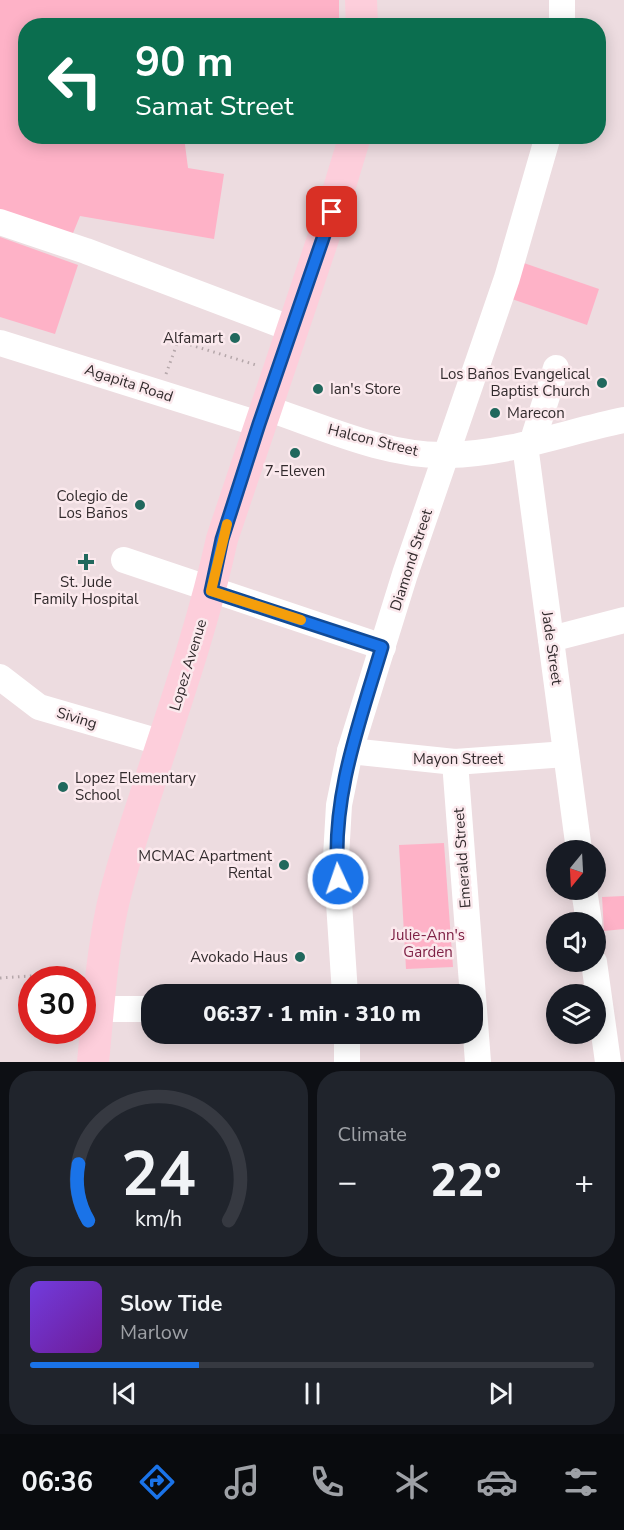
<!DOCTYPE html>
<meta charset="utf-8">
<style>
:root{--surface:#171b24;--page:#20242c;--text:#f1f3f6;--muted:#9ea1a6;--line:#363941;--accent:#1a73e8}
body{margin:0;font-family:"Nunito Sans",sans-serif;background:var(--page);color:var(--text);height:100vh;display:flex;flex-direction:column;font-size:22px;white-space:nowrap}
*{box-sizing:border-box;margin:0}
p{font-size:20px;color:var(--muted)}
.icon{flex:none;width:33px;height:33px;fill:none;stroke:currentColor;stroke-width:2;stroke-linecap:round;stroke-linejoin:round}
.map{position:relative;height:1062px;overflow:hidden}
.sheet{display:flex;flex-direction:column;gap:9px;padding:9px;background:#0d0f14;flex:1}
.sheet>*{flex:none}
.banner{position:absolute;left:18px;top:18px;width:588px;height:126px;border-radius:24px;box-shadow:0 3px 15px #0003;background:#0b6e4f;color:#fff;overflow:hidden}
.needle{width:39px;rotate:198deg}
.fabs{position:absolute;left:546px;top:840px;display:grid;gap:12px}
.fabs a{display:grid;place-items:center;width:60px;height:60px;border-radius:50%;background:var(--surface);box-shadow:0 3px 15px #0003;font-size:30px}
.speed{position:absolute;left:18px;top:966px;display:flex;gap:12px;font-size:30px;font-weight:700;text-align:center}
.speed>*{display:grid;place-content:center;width:78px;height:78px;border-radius:50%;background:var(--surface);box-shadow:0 3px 15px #0003;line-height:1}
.speed .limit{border:9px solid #d22;background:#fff;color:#111}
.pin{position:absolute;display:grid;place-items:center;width:51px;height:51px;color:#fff;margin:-26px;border-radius:12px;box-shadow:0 3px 9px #0006}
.me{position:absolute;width:66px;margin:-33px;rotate:357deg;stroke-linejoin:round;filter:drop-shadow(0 0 4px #0008)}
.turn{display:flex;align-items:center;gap:21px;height:126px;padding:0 18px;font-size:27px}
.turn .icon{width:78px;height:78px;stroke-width:2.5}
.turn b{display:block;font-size:42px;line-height:51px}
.big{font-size:45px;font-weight:800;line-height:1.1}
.sheet .tile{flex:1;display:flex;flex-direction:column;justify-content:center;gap:9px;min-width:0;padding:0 21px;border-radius:24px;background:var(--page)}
.sheet .dial{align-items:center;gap:0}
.dial svg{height:156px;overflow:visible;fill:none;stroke:var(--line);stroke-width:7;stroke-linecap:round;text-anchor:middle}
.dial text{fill:var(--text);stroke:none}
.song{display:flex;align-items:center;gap:18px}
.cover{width:72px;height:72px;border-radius:9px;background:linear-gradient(135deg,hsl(260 70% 55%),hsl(280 70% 35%))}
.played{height:6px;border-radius:3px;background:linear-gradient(90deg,var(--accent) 30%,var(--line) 30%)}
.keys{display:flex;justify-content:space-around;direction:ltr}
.heat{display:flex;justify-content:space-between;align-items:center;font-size:33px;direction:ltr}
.sheet .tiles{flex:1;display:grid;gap:9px;grid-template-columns:1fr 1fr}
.tile:last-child{grid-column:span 2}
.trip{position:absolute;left:141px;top:984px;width:342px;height:60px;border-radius:24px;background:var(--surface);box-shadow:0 3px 15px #0003;font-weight:800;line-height:60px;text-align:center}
.menu{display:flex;height:96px;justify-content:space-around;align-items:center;background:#090b0e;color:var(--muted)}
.menu .icon{width:42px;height:42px}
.menu .selected{color:var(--accent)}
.menu b{font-size:27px;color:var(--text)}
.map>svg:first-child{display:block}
.green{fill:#feb2c7}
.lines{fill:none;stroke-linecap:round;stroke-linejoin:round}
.path{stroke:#b5a7aa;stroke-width:3;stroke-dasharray:1.5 4.5;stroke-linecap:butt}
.minor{stroke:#fff;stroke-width:26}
.major{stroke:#fdcedb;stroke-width:32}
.route-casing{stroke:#114b97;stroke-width:15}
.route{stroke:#1a73e8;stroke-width:10}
.slow{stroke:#f59e0b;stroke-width:10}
.poi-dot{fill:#21685d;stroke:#fbe9ed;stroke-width:2}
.labels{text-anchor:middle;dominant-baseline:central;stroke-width:5;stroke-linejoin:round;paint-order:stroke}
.poi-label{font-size:15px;fill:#322b2d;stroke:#fbe9ed;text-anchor:end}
.street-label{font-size:15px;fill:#322b2d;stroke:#fbe9ed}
.park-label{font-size:15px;fill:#7e2145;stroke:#fbe9ed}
</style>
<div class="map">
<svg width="624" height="1062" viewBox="0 0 624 1062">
<rect width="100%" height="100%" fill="#eddce0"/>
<g class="green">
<path d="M 0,0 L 339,0 L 339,25 L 233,23 L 232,26 L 26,26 L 26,136 L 184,137 L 188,168 L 224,174 L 214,239 L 80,216 L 71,238 L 0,211 Z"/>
<path d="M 0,237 L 78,265 L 55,334 L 0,317 Z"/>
<path d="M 521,262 L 599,289 L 587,325 L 509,298 Z"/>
<path d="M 444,843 L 453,967 L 406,969 L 399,845 Z"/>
<path d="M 624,896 L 624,929 L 604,931 L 602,897 Z"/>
</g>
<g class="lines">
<g class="path">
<path d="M 166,374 L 178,341 L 256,365"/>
<path d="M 0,978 L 76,973"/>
</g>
<g class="minor">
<path d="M 562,0 L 562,26"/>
<path d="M 0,222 L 86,251 L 292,329"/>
<path d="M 0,343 L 259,424"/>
<path d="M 266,408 C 323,427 387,457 448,455 C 509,454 566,432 624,420"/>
<path d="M 532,443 L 556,368"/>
<path d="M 525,445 L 579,850"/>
<path d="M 124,560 L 383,647"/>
<path d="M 551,639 L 624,620"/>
<path d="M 0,677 L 39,707 L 163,743"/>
<path d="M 350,751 L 455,762 L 566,754"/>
<path d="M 455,762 L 478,1062"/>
<path d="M 584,890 L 589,922"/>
<path d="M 594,962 L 608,1062"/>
<path d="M 345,994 L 336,857 L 339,805 L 350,751 L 405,574 L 507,278 L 548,136"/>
<path d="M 98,1009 L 144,1009"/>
<path d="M 347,1034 L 347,1062"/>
</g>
<g class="major">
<path d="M 361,0 L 362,26"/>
<path d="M 93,1062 C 98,1012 101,962 111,913 C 120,868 137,823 151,778 C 177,699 204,621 222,539 L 332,212 L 355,136"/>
</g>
</g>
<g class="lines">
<defs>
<path id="route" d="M 332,212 L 259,424 L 222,539 L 211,591 L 382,647 C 359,724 331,798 338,879"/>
</defs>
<use href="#route" class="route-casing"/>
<use href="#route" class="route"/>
<path class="slow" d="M 227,524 L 211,591 L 301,620"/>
</g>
<g class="poi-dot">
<circle cx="235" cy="338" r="6"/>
<circle cx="602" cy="383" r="6"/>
<circle cx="318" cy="389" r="6"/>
<circle cx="495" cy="413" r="6"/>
<circle cx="295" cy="453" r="6"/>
<circle cx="140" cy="505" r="6"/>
<path d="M83 553h6v6h6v6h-6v6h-6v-6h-6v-6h6z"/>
<circle cx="63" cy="787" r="6"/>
<circle cx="284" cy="865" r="6"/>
<circle cx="300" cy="957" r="6"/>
</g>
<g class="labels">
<g class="poi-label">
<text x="223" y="338">Alfamart</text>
<text x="590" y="374">Los Baños Evangelical<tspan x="590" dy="17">Baptist Church</tspan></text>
<text x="330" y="389" text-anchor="start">Ian's Store</text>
<text x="507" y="413" text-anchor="start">Marecon</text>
<text x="295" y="471" text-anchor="middle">7-Eleven</text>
<text x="128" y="496">Colegio de<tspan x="128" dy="17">Los Baños</tspan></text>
<text x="86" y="582" text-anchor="middle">St. Jude<tspan x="86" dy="17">Family Hospital</tspan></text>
<text x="75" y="778" text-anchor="start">Lopez Elementary<tspan x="75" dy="17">School</tspan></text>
<text x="272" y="856">MCMAC Apartment<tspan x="272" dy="17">Rental</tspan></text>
<text x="288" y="957">Avokado Haus</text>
</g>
<g class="street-label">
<text transform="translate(129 383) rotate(18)">Agapita Road</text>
<text transform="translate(373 440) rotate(14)">Halcon Street</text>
<text transform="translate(411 560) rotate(-72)">Diamond Street</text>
<text transform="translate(552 648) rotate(82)">Jade Street</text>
<text transform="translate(188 665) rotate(-73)">Lopez Avenue</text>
<text transform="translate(77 718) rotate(17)">Siving</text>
<text x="458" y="759">Mayon Street</text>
<text transform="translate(462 858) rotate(-94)">Emerald Street</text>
</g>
<g class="park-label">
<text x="428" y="935">Julie-Ann's<tspan x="428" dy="17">Garden</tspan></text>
</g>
</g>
</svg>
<div class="fabs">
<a><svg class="needle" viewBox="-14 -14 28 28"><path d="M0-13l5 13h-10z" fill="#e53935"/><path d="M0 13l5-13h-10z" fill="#9ea1a6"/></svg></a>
<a><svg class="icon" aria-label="sound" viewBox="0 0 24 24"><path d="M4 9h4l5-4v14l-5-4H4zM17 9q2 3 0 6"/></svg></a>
<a><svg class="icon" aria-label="layers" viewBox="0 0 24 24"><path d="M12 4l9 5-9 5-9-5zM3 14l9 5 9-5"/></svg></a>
</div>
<div class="speed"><div class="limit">30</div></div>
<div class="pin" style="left:332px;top:212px;background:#d93025"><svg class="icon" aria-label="arrive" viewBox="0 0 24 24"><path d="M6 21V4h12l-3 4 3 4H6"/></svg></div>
<svg class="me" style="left:338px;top:879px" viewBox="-20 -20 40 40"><circle r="17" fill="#1a73e8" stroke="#fff" stroke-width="3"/><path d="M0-11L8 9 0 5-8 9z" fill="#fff"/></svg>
<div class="trip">06:37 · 1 min · 310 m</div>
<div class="banner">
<div class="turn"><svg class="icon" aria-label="left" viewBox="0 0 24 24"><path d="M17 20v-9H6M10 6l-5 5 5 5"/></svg><div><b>90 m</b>Samat Street</div></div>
</div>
</div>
<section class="sheet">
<div class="tiles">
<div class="tile dial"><svg viewBox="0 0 100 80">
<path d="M14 69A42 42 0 1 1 86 69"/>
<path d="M14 69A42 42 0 0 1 9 40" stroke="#1a73e8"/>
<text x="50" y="56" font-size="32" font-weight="700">24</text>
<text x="50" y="72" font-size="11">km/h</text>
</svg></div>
<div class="tile"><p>Climate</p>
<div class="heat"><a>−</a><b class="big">22°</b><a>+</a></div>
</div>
<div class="tile">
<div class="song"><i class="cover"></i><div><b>Slow Tide</b><p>Marlow</p></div></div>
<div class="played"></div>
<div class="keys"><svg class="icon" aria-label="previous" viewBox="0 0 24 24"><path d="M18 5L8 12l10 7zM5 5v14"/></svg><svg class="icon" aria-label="pause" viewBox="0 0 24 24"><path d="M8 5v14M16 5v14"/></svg><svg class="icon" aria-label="next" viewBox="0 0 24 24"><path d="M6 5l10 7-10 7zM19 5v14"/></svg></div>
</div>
</div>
</section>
<nav class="menu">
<b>06:36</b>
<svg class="icon selected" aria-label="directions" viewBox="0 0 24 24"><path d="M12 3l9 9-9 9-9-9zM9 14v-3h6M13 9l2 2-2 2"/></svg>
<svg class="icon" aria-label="music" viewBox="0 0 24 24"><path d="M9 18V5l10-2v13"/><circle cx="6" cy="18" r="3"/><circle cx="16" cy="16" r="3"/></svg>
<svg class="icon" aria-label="phone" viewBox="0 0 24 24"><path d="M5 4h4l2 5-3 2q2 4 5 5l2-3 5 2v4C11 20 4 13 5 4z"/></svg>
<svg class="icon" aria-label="climate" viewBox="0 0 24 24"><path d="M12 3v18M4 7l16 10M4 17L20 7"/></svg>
<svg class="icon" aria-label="car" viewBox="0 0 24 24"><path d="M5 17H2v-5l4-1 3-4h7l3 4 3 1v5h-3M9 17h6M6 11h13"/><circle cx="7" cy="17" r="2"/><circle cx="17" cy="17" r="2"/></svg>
<svg class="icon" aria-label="filters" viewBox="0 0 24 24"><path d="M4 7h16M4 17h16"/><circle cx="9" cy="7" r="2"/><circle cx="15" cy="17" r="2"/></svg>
</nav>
